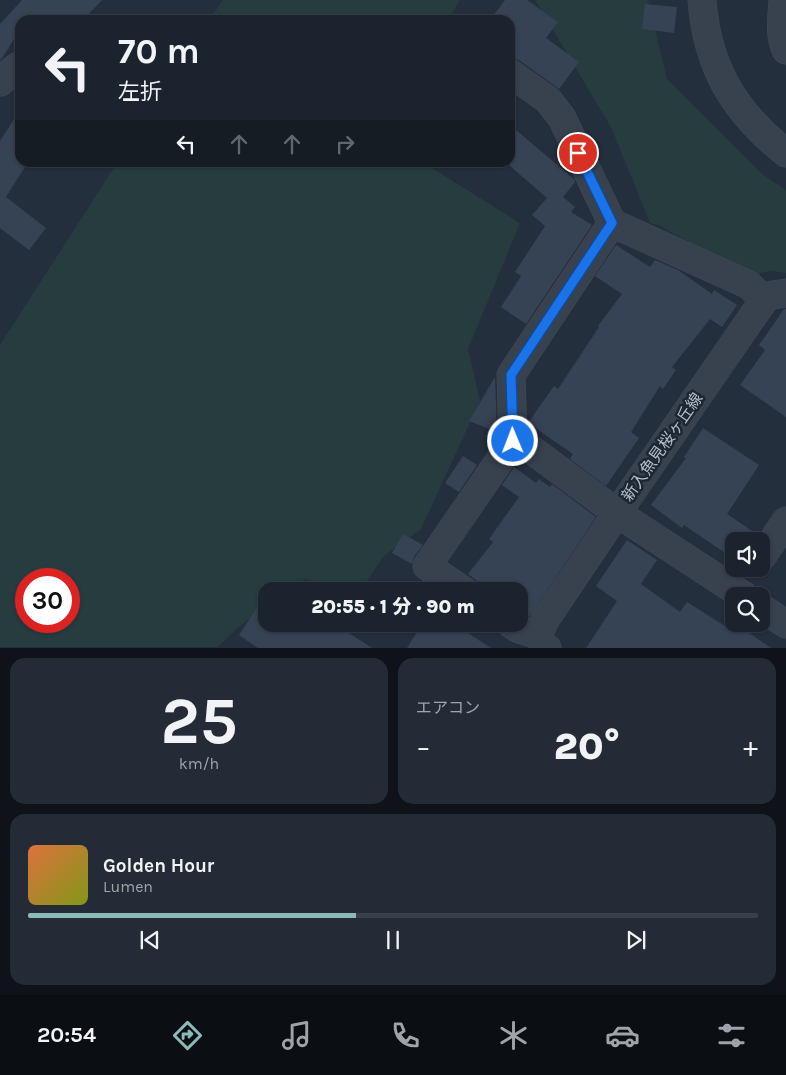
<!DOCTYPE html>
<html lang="ja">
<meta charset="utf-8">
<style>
:root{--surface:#1b232e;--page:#242b36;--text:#f1f3f6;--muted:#a0a4aa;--line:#39404a;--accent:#8bbbb9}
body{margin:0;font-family:Karla,"Noto Sans JP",sans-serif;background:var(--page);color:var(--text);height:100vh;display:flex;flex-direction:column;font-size:19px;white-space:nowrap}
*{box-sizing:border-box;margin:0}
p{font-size:16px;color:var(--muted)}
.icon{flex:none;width:28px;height:28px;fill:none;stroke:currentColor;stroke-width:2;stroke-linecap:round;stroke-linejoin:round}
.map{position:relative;height:648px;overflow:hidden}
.panel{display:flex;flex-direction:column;gap:10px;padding:10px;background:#0f1319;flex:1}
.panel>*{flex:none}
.hud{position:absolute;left:15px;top:15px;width:500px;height:152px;border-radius:15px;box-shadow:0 1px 4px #0004,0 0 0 1px var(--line);background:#1b232e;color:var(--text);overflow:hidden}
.controls{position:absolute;left:725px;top:532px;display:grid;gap:10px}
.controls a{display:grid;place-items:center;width:45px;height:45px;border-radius:10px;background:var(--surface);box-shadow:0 1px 4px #0004,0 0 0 1px var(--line);font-size:25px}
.speed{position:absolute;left:15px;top:568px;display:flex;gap:10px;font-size:25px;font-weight:700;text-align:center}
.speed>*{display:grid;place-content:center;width:65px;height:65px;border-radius:50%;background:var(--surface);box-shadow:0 1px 4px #0004,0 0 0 1px var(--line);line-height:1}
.speed .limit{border:8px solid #d22;background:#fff;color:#111}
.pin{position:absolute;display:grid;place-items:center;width:42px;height:42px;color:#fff;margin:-21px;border:2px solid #fff;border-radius:50%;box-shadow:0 1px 5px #0007}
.me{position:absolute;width:55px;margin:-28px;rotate:359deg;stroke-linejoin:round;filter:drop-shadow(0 0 4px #0008)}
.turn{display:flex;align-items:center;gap:18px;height:105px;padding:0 20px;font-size:22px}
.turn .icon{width:65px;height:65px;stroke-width:2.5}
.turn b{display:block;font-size:35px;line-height:42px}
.lanes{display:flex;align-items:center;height:48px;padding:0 20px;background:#0003;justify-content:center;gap:25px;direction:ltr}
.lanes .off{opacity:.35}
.big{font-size:38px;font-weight:800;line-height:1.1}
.panel .tile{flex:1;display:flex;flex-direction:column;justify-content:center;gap:8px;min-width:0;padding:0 18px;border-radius:15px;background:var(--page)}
.panel .dial{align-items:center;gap:0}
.dial b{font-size:65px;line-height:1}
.song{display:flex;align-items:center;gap:15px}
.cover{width:60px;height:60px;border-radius:8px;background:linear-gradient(135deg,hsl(20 70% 55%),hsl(70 70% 35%))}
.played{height:5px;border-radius:2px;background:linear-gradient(90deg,var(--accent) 45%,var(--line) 45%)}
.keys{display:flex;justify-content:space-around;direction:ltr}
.heat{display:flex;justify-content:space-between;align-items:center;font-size:28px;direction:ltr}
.panel .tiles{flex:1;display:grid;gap:10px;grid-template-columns:1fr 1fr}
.tile:last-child{grid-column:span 2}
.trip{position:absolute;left:258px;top:582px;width:270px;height:50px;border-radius:15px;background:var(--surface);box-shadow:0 1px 4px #0004,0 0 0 1px var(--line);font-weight:800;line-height:50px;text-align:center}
.tabs{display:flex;height:80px;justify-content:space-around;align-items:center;background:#0b0e12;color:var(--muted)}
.tabs .icon{width:35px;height:35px}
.tabs .current{color:var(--accent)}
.tabs b{font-size:22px;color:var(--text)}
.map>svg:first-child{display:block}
.green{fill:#263c3f;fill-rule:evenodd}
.building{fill:#364354}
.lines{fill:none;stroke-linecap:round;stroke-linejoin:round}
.minor-casing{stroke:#414a57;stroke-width:29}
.minor{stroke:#38414e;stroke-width:28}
.route-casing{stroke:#114b97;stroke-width:12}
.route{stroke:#1a73e8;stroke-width:9}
.labels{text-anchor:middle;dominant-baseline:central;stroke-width:5;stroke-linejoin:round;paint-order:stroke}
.street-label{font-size:16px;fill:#b4bcc9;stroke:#1d2633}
</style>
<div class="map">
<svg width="786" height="648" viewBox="0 0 786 648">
<rect width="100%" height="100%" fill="#242f3e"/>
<g class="green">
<path d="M 223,0 L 460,0 L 448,20 L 209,20 Z"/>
<path d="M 535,0 L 648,0 L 667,79 L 762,174 L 786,190 L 786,273 L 772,271 L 750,275 L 658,225 L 650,223 L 611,127 Z"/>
<path d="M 117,163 L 424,163 L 520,223 L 468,349 L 480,401 L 421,529 L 384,556 L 360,591 L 352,591 L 305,579 L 289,591 L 266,591 L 266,607 L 236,629 L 218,647 L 0,647 L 0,345 ZM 26,579 L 69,579 L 69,621 L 26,621 Z"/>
</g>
<g class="building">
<path d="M 22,0 L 102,0 L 83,20 L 20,20 L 20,30 L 0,61 L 0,24 Z"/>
<path d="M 505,0 L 527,0 L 558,22 L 546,38 L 579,62 L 559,89 L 519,60 L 510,58 L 510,20 L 490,20 Z"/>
<path d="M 645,4 L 677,7 L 674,33 L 642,29 Z"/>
<path d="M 20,110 L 20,162 L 28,162 L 6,197 L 46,228 L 29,250 L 0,228 L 0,141 Z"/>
<path d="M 510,125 L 574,179 L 575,182 L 563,197 L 575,207 L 571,212 L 592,225 L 526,324 L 501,307 L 521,276 L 515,272 L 545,226 L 532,215 L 547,198 L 510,166 Z"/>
<path d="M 616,245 L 650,267 L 655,260 L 678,270 L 712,294 L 714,290 L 737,305 L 722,327 L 710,319 L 672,367 L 676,370 L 663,389 L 660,386 L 631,432 L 639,438 L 606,486 L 570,459 L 573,454 L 528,423 L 554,386 L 558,389 L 599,327 L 598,326 L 622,294 L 595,276 Z"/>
<path d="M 784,309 L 786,309 L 786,417 L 740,385 L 765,350 L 759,345 Z"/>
<path d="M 495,377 L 497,432 L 469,421 Z"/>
<path d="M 703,428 L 759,465 L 727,514 L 758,535 L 753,541 L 734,541 L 734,559 L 684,525 L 682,528 L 651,505 L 686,458 L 684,457 Z"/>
<path d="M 463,456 L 477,465 L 459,492 L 445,483 Z"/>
<path d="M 514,467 L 536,483 L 539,479 L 550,487 L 552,484 L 596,517 L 530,616 L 519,609 L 519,591 L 491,591 L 468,574 L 493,542 L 489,539 L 519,497 L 502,485 Z"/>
<path d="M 403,534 L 423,545 L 414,557 L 412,564 L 392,553 Z"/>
<path d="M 627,540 L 657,560 L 641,584 L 680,612 L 687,602 L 725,626 L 729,619 L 771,648 L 586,648 L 617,601 L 596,586 Z"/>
<path d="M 266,594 L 266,624 L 335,624 L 372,648 L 258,648 L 239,635 Z"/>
<path d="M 422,624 L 454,624 L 491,648 L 407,648 Z"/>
</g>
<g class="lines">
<defs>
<g id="minor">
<path d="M 702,0 C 707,67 734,112 786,153"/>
<path d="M 783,0 C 782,17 779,34 786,50"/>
<path d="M 510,73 L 548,100 L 562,118 L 612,223 L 749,285 L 764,300"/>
<path d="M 0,82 L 14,69 L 20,65"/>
<path d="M 513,436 L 617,513 L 744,596"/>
<path d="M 761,558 L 786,521"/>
<path d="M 464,591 L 427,566 L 513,441 L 511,375 L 612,223"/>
<path d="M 761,608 L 786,624"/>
<path d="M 511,624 L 519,629 L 538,635"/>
<path d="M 547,648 L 543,645 L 538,635 L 545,620 L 617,513 L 764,300 L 772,295 L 786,293"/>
</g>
</defs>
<use href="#minor" class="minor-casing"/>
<use href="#minor" class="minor"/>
</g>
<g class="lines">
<defs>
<path id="route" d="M 513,441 L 511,375 L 612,223 L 578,153"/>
</defs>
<use href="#route" class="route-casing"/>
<use href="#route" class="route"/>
</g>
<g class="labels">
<g class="street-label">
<text transform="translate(662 447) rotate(-55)">新入魚見桜ヶ丘線</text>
</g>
</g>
</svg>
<div class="controls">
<a><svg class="icon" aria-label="sound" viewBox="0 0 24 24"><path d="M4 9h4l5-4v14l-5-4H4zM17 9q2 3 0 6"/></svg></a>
<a><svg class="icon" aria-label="search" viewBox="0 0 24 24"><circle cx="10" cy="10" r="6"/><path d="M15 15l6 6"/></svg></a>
</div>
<div class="speed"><div class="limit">30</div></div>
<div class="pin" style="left:578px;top:153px;background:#d93025"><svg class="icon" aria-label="arrive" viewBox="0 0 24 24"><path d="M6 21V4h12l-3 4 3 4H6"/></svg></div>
<svg class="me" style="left:513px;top:441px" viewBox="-20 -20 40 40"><circle r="17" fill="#1a73e8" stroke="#fff" stroke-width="3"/><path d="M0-11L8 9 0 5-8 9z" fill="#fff"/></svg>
<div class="trip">20:55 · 1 分 · 90 m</div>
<div class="hud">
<div class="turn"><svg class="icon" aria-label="left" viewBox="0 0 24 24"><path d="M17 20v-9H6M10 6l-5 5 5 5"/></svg><div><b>70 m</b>左折</div></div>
<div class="lanes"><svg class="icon" aria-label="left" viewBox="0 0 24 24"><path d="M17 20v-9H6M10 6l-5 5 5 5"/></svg><svg class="icon off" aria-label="ahead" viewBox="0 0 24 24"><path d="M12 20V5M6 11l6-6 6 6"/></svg><svg class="icon off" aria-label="ahead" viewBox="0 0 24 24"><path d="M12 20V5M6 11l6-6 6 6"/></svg><svg class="icon off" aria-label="right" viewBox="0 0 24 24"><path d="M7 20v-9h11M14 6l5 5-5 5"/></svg></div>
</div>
</div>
<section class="panel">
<div class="tiles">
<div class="tile dial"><b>25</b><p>km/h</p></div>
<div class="tile"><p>エアコン</p>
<div class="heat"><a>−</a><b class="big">20°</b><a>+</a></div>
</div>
<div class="tile">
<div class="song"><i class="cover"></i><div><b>Golden Hour</b><p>Lumen</p></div></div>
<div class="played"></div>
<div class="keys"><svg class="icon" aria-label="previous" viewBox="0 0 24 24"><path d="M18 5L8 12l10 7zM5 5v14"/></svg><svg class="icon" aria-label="pause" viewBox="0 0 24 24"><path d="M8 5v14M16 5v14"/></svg><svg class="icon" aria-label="next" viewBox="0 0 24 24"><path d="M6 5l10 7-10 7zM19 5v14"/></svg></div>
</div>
</div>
</section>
<nav class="tabs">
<b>20:54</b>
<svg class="icon current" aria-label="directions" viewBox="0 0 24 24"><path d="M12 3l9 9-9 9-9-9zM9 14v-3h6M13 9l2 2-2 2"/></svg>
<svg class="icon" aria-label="music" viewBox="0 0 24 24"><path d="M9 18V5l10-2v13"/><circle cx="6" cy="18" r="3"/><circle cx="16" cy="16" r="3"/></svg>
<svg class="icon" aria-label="phone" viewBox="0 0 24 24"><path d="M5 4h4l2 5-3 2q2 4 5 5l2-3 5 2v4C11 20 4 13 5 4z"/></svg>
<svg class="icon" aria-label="climate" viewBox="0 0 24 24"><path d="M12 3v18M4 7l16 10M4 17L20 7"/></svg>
<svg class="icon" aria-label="car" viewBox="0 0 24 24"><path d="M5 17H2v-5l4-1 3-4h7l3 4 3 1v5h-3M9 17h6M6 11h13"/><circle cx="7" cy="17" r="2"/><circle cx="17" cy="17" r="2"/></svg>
<svg class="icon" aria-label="filters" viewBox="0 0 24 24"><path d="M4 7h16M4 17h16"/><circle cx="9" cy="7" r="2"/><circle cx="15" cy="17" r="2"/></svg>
</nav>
